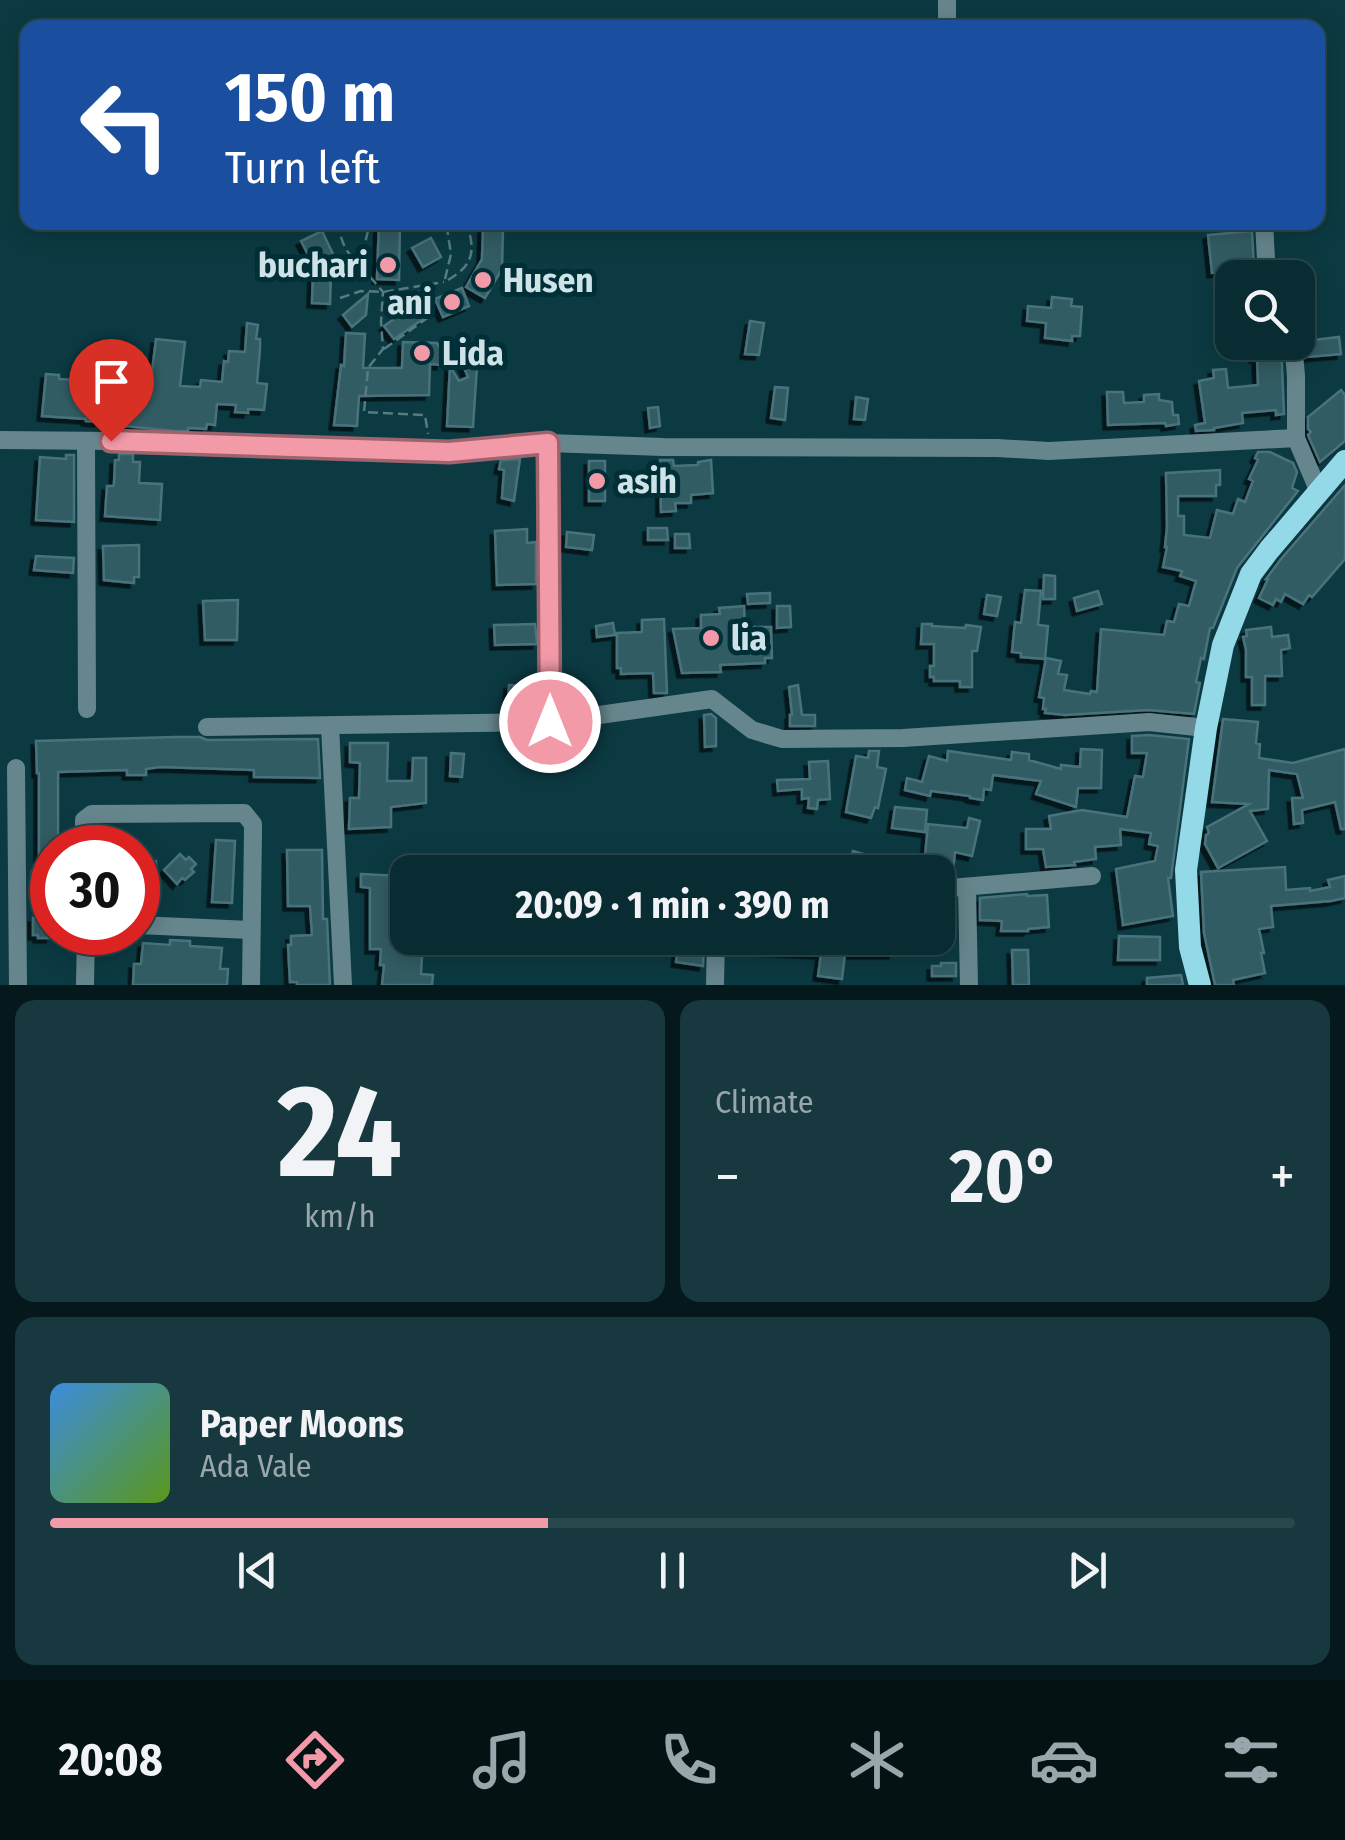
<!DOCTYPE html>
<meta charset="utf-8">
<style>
:root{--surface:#092c32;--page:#17383e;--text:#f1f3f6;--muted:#99a7ac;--line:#29484d;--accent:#f39aa9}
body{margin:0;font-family:"Fira Sans Condensed",sans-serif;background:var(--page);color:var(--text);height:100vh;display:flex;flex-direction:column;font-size:38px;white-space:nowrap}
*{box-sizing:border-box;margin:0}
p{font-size:32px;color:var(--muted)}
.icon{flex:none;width:55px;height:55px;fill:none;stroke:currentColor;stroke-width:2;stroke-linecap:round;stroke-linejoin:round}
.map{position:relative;height:985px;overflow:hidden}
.side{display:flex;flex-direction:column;gap:15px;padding:15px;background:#05181c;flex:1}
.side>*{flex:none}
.guide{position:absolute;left:20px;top:20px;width:1305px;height:210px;border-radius:20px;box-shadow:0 5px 25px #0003,0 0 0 2px var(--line);background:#1a4fa0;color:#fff;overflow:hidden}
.tools{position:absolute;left:1215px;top:260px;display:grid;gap:20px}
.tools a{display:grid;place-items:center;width:100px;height:100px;border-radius:20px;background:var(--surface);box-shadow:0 5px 25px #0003,0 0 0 2px var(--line);font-size:50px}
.speed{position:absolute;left:30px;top:825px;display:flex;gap:20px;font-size:50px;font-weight:700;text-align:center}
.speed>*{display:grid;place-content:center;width:130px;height:130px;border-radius:50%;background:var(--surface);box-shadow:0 5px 25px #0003,0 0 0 2px var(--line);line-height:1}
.speed .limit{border:15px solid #d22;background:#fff;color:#111}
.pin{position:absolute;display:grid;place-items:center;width:85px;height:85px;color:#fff;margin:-102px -42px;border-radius:50% 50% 50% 0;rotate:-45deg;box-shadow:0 0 10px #0007}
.pin .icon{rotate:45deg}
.me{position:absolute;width:110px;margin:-55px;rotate:0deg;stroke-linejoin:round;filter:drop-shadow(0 0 8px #0008)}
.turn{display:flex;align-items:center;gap:35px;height:210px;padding:0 40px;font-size:45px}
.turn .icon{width:130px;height:130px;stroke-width:2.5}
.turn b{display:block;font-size:70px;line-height:85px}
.big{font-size:75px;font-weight:700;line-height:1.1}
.side .widget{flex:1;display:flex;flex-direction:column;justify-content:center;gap:15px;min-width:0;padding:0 35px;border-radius:20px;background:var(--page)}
.side .dial{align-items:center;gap:0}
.dial b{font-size:130px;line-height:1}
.song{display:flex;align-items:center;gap:30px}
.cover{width:120px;height:120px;border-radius:15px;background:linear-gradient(135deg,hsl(210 70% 55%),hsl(90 70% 35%))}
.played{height:10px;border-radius:5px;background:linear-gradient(90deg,var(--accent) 40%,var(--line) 40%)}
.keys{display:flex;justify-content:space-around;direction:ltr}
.heat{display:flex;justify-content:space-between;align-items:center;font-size:55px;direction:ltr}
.side .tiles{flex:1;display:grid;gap:15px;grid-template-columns:1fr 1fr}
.widget:last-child{grid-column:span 2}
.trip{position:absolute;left:390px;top:855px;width:565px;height:100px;border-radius:20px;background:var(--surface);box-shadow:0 5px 25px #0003,0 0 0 2px var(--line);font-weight:700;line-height:100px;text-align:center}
.dock{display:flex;height:160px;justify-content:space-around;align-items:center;background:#041214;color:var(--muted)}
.dock .icon{width:70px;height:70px}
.dock .active{color:var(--accent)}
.dock b{font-size:45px;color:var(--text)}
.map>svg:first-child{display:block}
.building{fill:#315b64;stroke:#49737c;stroke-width:2.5;filter:url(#shadow)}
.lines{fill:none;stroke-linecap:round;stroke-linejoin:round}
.path{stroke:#567b81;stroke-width:2.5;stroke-dasharray:10 5;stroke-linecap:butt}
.minor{stroke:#66868d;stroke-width:18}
.major{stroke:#94d9e7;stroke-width:22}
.route-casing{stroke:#9e646e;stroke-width:25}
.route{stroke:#f39aa9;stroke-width:18}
.poi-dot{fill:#f39aa9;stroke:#002f37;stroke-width:4}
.labels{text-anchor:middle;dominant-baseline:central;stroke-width:10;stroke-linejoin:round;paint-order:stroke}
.poi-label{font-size:35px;font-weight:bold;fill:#cde3e8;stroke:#002f37;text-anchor:start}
</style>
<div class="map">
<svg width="1345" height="985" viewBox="0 0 1345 985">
<defs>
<filter id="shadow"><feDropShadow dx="-4.5" dy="4.5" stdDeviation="0" flood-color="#0009"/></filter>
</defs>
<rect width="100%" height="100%" fill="#0c3a42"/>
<g class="building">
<path d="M 379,222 L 400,222 L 399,280 L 377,279 Z"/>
<path d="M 483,229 L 503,229 L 502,269 L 485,298 L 466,287 L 482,259 Z"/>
<path d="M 322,231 L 334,256 L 314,266 L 301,241 Z"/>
<path d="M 1252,231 L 1254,269 L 1212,273 L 1208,235 Z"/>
<path d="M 431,238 L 441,257 L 423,267 L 412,248 Z"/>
<path d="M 313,272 L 331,273 L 330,304 L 312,303 Z"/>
<path d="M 462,288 L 469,306 L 443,317 L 435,299 Z"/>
<path d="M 368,294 L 366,315 L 352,327 L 343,315 Z"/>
<path d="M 416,296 L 425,312 L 421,315 L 423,319 L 394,339 L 384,326 L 407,310 L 403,304 Z"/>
<path d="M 1052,297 L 1072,299 L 1071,306 L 1082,307 L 1080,336 L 1072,336 L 1072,341 L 1045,338 L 1046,323 L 1027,321 L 1028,306 L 1051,308 Z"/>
<path d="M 750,321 L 764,323 L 759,355 L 745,354 Z"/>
<path d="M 247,323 L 258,325 L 256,339 L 260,339 L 260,349 L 257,383 L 267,384 L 264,410 L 248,409 L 248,413 L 235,412 L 236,405 L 217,404 L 215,425 L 207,424 L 206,429 L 188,428 L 188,431 L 175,431 L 123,426 L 128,394 L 149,396 L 156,339 L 185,342 L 180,386 L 200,387 L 201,380 L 222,382 L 224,361 L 228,362 L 229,351 L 245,352 Z"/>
<path d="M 346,333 L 365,334 L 363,368 L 402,368 L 403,342 L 437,343 L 442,352 L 441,365 L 430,364 L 429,395 L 359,396 L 357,426 L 334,425 L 341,365 L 344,366 Z"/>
<path d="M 1339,337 L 1341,354 L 1307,357 L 1306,346 L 1314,345 L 1313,340 Z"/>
<path d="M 1251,342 L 1281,342 L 1284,414 L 1276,415 L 1276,410 L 1242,413 L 1243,423 L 1214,428 L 1214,430 L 1196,431 L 1195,425 L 1205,423 L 1199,381 L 1214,378 L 1213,370 L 1226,369 L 1228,388 L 1258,385 L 1257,357 L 1254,358 Z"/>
<path d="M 463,365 L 477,366 L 473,427 L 447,426 L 450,366 L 459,381 L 468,377 Z"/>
<path d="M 46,374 L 59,375 L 59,379 L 76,380 L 76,390 L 106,392 L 104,411 L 98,422 L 86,421 L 86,419 L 42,416 Z"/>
<path d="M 775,387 L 788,388 L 785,420 L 771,418 Z"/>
<path d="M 1341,390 L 1345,395 L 1345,441 L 1320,462 L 1308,435 L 1311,432 L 1308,429 L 1308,417 Z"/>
<path d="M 1107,392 L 1123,392 L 1124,403 L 1144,402 L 1144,395 L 1159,394 L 1159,400 L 1172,402 L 1173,415 L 1178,415 L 1179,424 L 1166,426 L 1165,423 L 1108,425 Z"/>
<path d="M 856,397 L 868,399 L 865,420 L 854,419 Z"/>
<path d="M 658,407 L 660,426 L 650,428 L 648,408 Z"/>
<path d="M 1258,452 L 1270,452 L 1293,463 L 1297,472 L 1292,488 L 1298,491 L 1237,568 L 1213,628 L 1210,628 L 1204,659 L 1201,658 L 1196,682 L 1200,683 L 1194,714 L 1148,710 L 1065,715 L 1045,713 L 1046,709 L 1043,709 L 1044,698 L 1039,697 L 1046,658 L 1061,661 L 1058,674 L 1067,675 L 1064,690 L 1090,694 L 1091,691 L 1097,692 L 1101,629 L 1164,635 L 1167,621 L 1174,622 L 1179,604 L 1189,606 L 1196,581 L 1180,576 L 1182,571 L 1163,567 L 1167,547 L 1165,547 L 1167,527 L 1166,473 L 1220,470 L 1220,485 L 1216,485 L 1216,496 L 1178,496 L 1178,516 L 1184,516 L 1184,535 L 1210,538 L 1217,510 L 1233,514 L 1238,499 L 1245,502 L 1253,481 L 1249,479 L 1258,460 L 1255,458 Z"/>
<path d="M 119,454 L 133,454 L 133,462 L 140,462 L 139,483 L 162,484 L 160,520 L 105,516 L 107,486 L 113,486 L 114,484 L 115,460 L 119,460 Z"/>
<path d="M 66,455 L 74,455 L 74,522 L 36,520 L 40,457 L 66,459 Z"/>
<path d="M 520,459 L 514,501 L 502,498 L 504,470 L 499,469 L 501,460 Z"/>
<path d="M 660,460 L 673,460 L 674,466 L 698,465 L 698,462 L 711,460 L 713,493 L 691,495 L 691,503 L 675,503 L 676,511 L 661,512 Z"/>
<rect x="589" y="461" width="16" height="40"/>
<path d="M 1345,485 L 1345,559 L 1312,597 L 1309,595 L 1303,604 L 1285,594 L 1281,602 L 1276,599 L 1273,605 L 1259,598 L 1268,579 L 1266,579 L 1281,559 Z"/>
<path d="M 648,528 L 667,528 L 668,540 L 648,540 Z"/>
<path d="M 527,529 L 527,543 L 536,542 L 536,584 L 497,585 L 495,531 Z"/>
<path d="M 567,532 L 594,535 L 592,550 L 566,547 Z"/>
<path d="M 675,534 L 689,534 L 690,548 L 675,548 Z"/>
<path d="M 139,545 L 139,577 L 134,577 L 134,583 L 104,580 L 103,546 Z"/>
<path d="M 36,556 L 74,558 L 73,573 L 34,570 Z"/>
<path d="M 1044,575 L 1055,576 L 1055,599 L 1043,599 Z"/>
<path d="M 1025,590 L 1041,591 L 1038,625 L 1048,626 L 1045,659 L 1021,657 L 1021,653 L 1012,652 L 1015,622 L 1021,623 Z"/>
<path d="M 1098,591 L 1102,604 L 1077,611 L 1074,598 Z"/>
<path d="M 770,593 L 770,603 L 748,604 L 747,594 Z"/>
<path d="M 987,595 L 1001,597 L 997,616 L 984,614 Z"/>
<path d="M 238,600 L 237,640 L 205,640 L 203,601 Z"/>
<path d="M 744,606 L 745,627 L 771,627 L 772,658 L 765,658 L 765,663 L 720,665 L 721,672 L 682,673 L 673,629 L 701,628 L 701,615 L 720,614 L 719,608 Z"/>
<path d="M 777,606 L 790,606 L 791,627 L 777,628 Z"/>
<path d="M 664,619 L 667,693 L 654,693 L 653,673 L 621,674 L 621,668 L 617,668 L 617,633 L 642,632 L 642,620 Z"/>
<path d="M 613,623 L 615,635 L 597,637 L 596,626 Z"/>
<path d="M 535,624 L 537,644 L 495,645 L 494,625 Z"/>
<path d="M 922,624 L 932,624 L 932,626 L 965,628 L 966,625 L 981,627 L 977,651 L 972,651 L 972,687 L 960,687 L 960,681 L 934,681 L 934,677 L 930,677 L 930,666 L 934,666 L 934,644 L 921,644 Z"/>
<path d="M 1271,627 L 1272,637 L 1288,635 L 1290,648 L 1281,650 L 1282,676 L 1265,676 L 1265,705 L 1252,705 L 1252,677 L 1246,677 L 1246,650 L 1243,637 L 1247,636 L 1246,630 Z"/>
<path d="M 509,685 L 535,687 L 534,704 L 508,702 Z"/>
<path d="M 798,685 L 802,715 L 815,715 L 815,726 L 790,726 L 790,715 L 792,715 L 789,687 Z"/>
<path d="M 711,714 L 716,718 L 716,746 L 705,747 L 704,715 Z"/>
<path d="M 1223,719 L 1258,722 L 1256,743 L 1260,744 L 1259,758 L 1293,763 L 1345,749 L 1345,829 L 1341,829 L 1335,802 L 1302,810 L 1303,823 L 1294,824 L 1292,798 L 1303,798 L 1297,774 L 1269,770 L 1268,809 L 1250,811 L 1267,841 L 1218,868 L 1205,844 L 1206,835 L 1209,833 L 1207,827 L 1249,804 L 1212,802 Z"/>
<path d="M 1149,735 L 1189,739 L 1171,878 L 1168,878 L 1173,916 L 1123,925 L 1116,869 L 1155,861 L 1158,846 L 1149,844 L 1151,833 L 1120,829 L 1121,845 L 1095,847 L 1096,859 L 1074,862 L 1075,865 L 1046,867 L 1043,849 L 1026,849 L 1026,829 L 1051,829 L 1049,816 L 1082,810 L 1127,817 L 1135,776 L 1143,777 L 1147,753 L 1132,753 L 1132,736 Z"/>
<path d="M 175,737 L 200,737 L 207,740 L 318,739 L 320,778 L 254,777 L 254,770 L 160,767 L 146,769 L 146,775 L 127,775 L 127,770 L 58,772 L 58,848 L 52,848 L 52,858 L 39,858 L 39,773 L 37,773 L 36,741 Z"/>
<path d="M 350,743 L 388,743 L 387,781 L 412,781 L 413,758 L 426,758 L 426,803 L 391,807 L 391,827 L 349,829 L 350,798 L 359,798 L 360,763 L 350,762 Z"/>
<path d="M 1081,749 L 1102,750 L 1101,788 L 1078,788 L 1076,807 L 1036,794 L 1041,781 L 993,775 L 991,790 L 984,789 L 983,800 L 970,798 L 970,796 L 931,791 L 930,796 L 905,790 L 907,778 L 922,782 L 929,756 L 947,761 L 948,751 L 1011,760 L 1012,752 L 1029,754 L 1029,760 L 1061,769 L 1061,765 L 1080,767 Z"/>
<path d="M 869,751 L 879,751 L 877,767 L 886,769 L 878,808 L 875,807 L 871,818 L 846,812 L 856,756 L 868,758 Z"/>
<path d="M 451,753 L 464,754 L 462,777 L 450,776 Z"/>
<path d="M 828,761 L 830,799 L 818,800 L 817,809 L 808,808 L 809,798 L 802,799 L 802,789 L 778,791 L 777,780 L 810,779 L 809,762 Z"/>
<path d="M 895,807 L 927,810 L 925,832 L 892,828 Z"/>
<path d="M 969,818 L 980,821 L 972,856 L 955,852 L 953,872 L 924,867 L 928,824 L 967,828 Z"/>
<path d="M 216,840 L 235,841 L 232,903 L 212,902 Z"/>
<path d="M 287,850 L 322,850 L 323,919 L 327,919 L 330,985 L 297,985 L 297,982 L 290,982 L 288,945 L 291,945 L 291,936 L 312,935 L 310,906 L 288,906 Z"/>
<path d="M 853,851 L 867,855 L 861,872 L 843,872 L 847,860 L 850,861 Z"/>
<path d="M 180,854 L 186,860 L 189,857 L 196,864 L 191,869 L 194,872 L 185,880 L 182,878 L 177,884 L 164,870 Z"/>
<path d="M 156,861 L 157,883 L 138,884 L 138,862 Z"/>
<path d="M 1285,867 L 1286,890 L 1310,888 L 1310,891 L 1330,887 L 1328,880 L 1345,876 L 1345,898 L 1331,901 L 1271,906 L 1273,927 L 1259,929 L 1264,953 L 1261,953 L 1265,973 L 1233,980 L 1234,985 L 1215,985 L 1204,933 L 1201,872 Z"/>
<path d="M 361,874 L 399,876 L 393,936 L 410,938 L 409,955 L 422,956 L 421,974 L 433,975 L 432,985 L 382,985 L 384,965 L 380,965 L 381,949 L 370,949 L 370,888 L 361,887 Z"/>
<path d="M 1027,894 L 1027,896 L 1047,895 L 1049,927 L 1028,929 L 1028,931 L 1001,931 L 1002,921 L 980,920 L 980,898 Z"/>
<path d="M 33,918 L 50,918 L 50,938 L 38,938 L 38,935 L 33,935 Z"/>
<path d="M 1119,936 L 1160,937 L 1160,960 L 1118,960 Z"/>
<path d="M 679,938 L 704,938 L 703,966 L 676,962 Z"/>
<path d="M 761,938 L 893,938 L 893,954 L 845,954 L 842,979 L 818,976 L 821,954 L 761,951 Z"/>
<path d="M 170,940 L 190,941 L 190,946 L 222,948 L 220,969 L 228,969 L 227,985 L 133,985 L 134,964 L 141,964 L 143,943 L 170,945 Z"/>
<path d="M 1012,950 L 1028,950 L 1029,985 L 1013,985 Z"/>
<path d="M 941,963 L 956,963 L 956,976 L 932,976 L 932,966 L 941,966 Z"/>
<path d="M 1181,975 L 1183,985 L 1147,985 L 1147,978 Z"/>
</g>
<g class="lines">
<g class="path">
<path d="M 338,222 C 340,240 346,254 360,265 L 370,222"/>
<path d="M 360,265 L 383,292 L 381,322 L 383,349 L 368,368 L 364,412 L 425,415 L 428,434"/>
<path d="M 445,279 L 451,254 L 446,222"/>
<path d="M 448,280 C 474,265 476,250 466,222"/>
<path d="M 340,298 L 361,291 L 383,292 L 444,282"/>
<path d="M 384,349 L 430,316 L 419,288"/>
</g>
<g class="minor">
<path d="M 947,28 L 947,0"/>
<path d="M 1264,222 L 1267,278"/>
<path d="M 1293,342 L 1296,376 L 1296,438"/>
<path d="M 0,440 L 111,441 L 449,452 L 548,443 L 663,447 L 997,448 L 1049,451 L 1296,438 L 1319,492"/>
<path d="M 86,442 L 87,709"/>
<path d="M 548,443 L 550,722"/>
<path d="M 330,726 L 343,985"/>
<path d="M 207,727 L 550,722 L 712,699 L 752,730 L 782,739 L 903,738 L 1149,722 L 1206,728"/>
<path d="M 16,768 L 18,985"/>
<path d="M 84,848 L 84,820 L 92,814 L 244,813 L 253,824 L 253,829 L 251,985"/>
<path d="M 39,874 L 52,875"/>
<path d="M 967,887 L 969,985"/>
<path d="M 938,889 L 1092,876"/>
<path d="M 138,925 L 250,930"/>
<path d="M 85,985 L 86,932"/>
<path d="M 715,985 L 716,938"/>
</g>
<path class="major" d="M 1200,985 L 1190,947 L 1186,870 L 1206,728 L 1223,645 L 1251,574 L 1269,550 L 1345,461"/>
</g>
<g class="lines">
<defs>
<path id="route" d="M 111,441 L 449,452 L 548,443 L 550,722"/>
</defs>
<use href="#route" class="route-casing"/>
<use href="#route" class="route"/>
</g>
<g class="poi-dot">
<circle cx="388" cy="265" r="10"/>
<circle cx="483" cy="280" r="10"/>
<circle cx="452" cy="302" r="10"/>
<circle cx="422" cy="353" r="10"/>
<circle cx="597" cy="481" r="10"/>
<circle cx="711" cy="638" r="10"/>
</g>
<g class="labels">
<g class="poi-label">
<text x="368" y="265" text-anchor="end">buchari</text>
<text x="503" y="280">Husen</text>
<text x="432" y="302" text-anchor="end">ani</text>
<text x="442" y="353">Lida</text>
<text x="617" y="481">asih</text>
<text x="731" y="638">lia</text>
</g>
</g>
</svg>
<div class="tools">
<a><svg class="icon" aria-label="search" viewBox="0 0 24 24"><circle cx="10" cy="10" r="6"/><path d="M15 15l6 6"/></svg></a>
</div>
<div class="speed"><div class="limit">30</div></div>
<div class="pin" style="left:111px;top:441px;background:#d93025"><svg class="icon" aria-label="arrive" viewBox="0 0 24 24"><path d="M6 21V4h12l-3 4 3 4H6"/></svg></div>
<svg class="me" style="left:550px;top:722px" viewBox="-20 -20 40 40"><circle r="17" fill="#f39aa9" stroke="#fff" stroke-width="3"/><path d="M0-11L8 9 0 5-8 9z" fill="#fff"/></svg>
<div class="trip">20:09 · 1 min · 390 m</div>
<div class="guide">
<div class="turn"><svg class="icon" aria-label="left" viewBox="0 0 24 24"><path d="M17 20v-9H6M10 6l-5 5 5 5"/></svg><div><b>150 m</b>Turn left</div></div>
</div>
</div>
<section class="side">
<div class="tiles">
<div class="widget dial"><b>24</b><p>km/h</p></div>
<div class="widget"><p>Climate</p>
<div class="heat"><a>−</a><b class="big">20°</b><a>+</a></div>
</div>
<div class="widget">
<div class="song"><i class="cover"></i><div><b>Paper Moons</b><p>Ada Vale</p></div></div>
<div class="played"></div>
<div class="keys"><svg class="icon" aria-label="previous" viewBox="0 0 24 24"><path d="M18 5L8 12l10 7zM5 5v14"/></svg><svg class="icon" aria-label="pause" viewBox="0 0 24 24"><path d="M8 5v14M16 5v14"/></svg><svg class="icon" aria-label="next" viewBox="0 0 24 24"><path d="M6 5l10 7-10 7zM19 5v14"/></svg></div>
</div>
</div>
</section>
<nav class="dock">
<b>20:08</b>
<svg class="icon active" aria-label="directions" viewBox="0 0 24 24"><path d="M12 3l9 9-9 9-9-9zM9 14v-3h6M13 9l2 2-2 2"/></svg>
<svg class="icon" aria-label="music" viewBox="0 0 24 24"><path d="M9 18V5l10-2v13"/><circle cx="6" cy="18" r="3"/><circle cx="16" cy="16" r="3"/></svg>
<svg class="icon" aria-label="phone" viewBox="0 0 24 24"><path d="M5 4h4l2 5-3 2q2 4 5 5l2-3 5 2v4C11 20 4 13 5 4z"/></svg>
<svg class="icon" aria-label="climate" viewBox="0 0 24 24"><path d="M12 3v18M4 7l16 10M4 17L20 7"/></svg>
<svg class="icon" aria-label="car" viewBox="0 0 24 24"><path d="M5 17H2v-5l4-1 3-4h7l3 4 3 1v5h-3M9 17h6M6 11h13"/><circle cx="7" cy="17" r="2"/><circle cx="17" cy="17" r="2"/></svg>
<svg class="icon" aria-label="filters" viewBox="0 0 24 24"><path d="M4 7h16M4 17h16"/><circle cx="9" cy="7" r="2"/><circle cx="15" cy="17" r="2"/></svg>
</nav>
